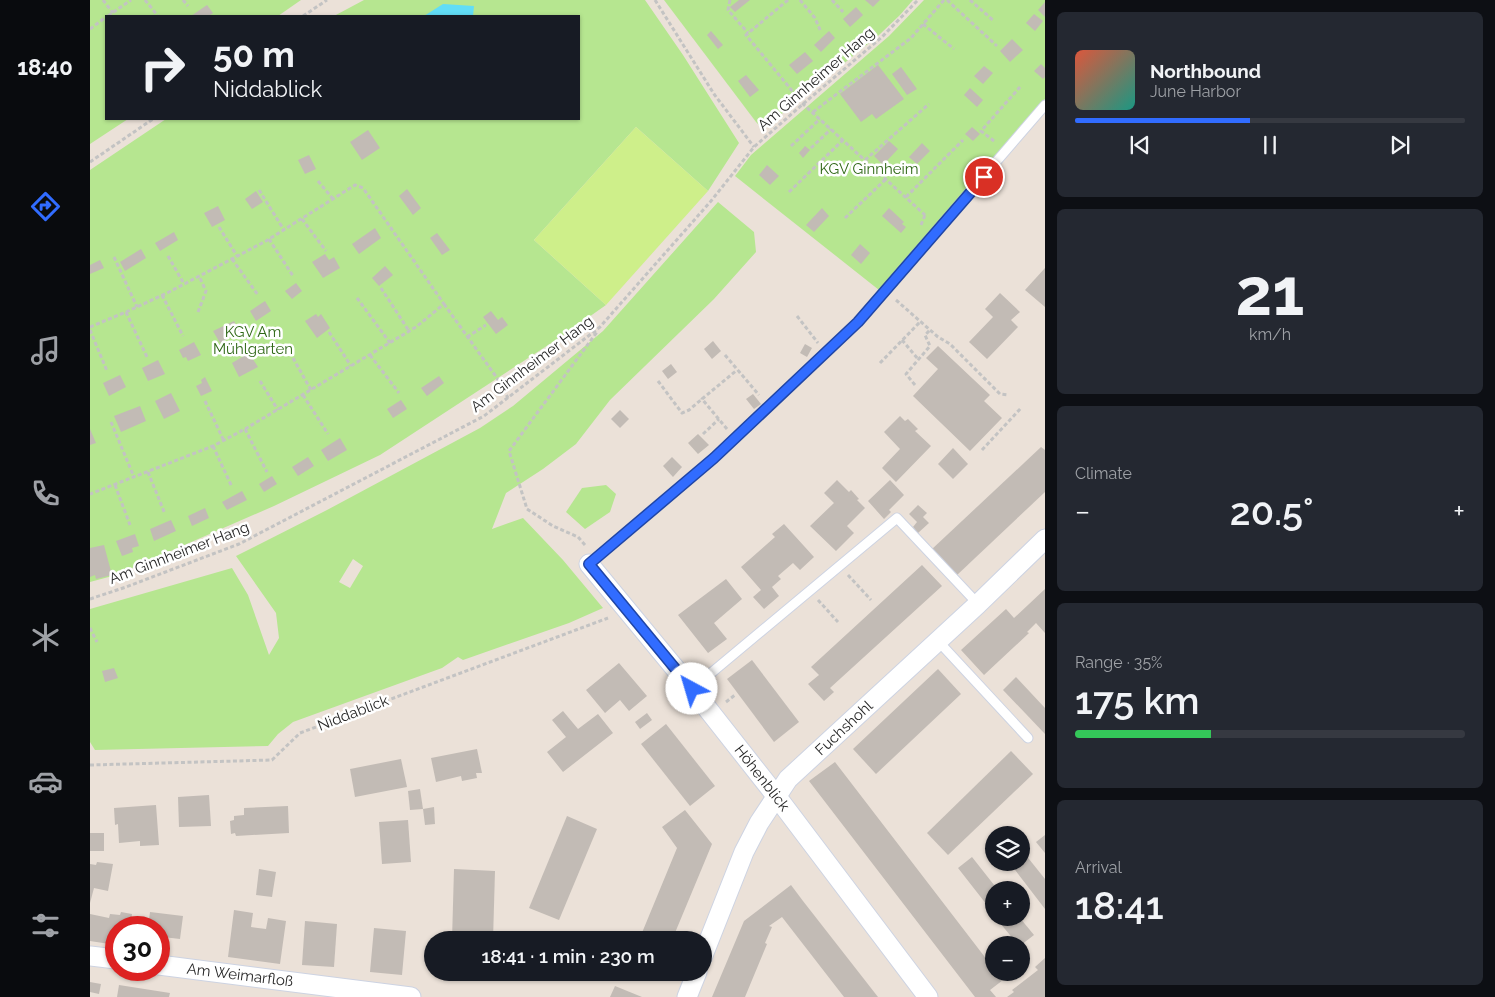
<!DOCTYPE html>
<meta charset="utf-8">
<style>
:root{--surface:#171b24;--page:#242831;--text:#f1f3f6;--muted:#9ea1a6;--line:#363941;--accent:#316cff}
body{margin:0;font-family:Raleway,sans-serif;background:var(--page);color:var(--text);height:100vh;display:flex;flex-direction:column;font-size:19px;white-space:nowrap}
*{box-sizing:border-box;margin:0}
p{font-size:16px;color:var(--muted)}
.icon{flex:none;width:28px;height:28px;fill:none;stroke:currentColor;stroke-width:2;stroke-linecap:round;stroke-linejoin:round}
.map{position:relative;flex:1;overflow:hidden}
.drawer{display:flex;flex-direction:column;gap:12px;padding:12px;background:#0d0f14;width:450px}
.drawer>*{flex:none}
.banner{position:absolute;left:15px;top:15px;width:475px;height:105px;border-radius:0px;box-shadow:0 1px 4px #0004;background:#171b24;color:var(--text);overflow:hidden}
.buttons{position:absolute;left:895px;top:826px;display:grid;gap:10px}
.buttons a{display:grid;place-items:center;width:45px;height:45px;border-radius:50%;background:var(--surface);box-shadow:0 1px 4px #0004;font-size:25px}
.speed{position:absolute;left:15px;top:916px;display:flex;gap:10px;font-size:25px;font-weight:700;text-align:center}
.speed>*{display:grid;place-content:center;width:65px;height:65px;border-radius:50%;background:var(--surface);box-shadow:0 1px 4px #0004;line-height:1}
.speed .limit{border:8px solid #d22;background:#fff;color:#111}
.pin{position:absolute;display:grid;place-items:center;width:42px;height:42px;color:#fff;margin:-21px;border:2px solid #fff;border-radius:50%;box-shadow:0 1px 5px #0007}
.me{position:absolute;width:55px;margin:-28px;rotate:321deg;stroke-linejoin:round;filter:drop-shadow(0 0 4px #0008)}
.turn{display:flex;align-items:center;gap:18px;height:105px;padding:0 25px;font-size:22px}
.turn .icon{width:65px;height:65px;stroke-width:2.5}
.turn b{display:block;font-size:35px;line-height:42px}
.big{font-size:38px;font-weight:600;line-height:1.1}
.drawer .card{flex:1;display:flex;flex-direction:column;justify-content:center;gap:8px;min-width:0;padding:0 18px;border-radius:8px;background:var(--page)}
.drawer .dial{align-items:center;gap:0}
.dial b{font-size:65px;line-height:1}
.song{display:flex;align-items:center;gap:15px}
.cover{width:60px;height:60px;border-radius:8px;background:linear-gradient(135deg,hsl(10 70% 55%),hsl(170 70% 35%))}
.played{height:5px;border-radius:2px;background:linear-gradient(90deg,var(--accent) 45%,var(--line) 45%)}
.keys{display:flex;justify-content:space-around;direction:ltr}
.heat{display:flex;justify-content:space-between;align-items:center;font-size:28px;direction:ltr}
.charge{height:8px;border-radius:4px;background:linear-gradient(90deg,#34c759 35%,var(--line) 0)}
.trip{position:absolute;left:334px;top:931px;width:288px;height:50px;border-radius:25px;background:var(--surface);box-shadow:0 1px 4px #0004;font-weight:600;line-height:50px;text-align:center}
main{display:flex;flex:1;min-height:0}
.tabs{display:flex;flex-direction:column;width:90px;justify-content:space-around;align-items:center;background:#090b0e;color:var(--muted)}
.tabs .icon{width:35px;height:35px}
.tabs .active{color:var(--accent)}
.tabs b{font-size:22px;color:var(--text)}
.map>svg:first-child{display:block}
.green{fill:#b6e690;fill-rule:evenodd}
.pitch{fill:#ceef8a}
.water{fill:#62ddf6}
.building{fill:#c2bbb5}
.lines{fill:none;stroke-linecap:round;stroke-linejoin:round}
.service-casing{stroke:#cdd3e2;stroke-width:11}
.minor-casing{stroke:#cdd3e2;stroke-width:21}
.path{stroke:#c3c3c3;stroke-width:3;stroke-dasharray:4 2.5;stroke-linecap:butt}
.service{stroke:#fff;stroke-width:9}
.minor{stroke:#fff;stroke-width:19}
.route-casing{stroke:#2046a6;stroke-width:12}
.route{stroke:#316cff;stroke-width:9}
.labels{text-anchor:middle;dominant-baseline:central;stroke-width:5;stroke-linejoin:round;paint-order:stroke}
.street-label{font-size:15px;fill:#272727;stroke:#fff}
.park-label{font-size:15px;fill:#2e6715;stroke:#fff}
</style>
<main>
<nav class="tabs">
<b>18:40</b>
<svg class="icon active" aria-label="directions" viewBox="0 0 24 24"><path d="M12 3l9 9-9 9-9-9zM9 14v-3h6M13 9l2 2-2 2"/></svg>
<svg class="icon" aria-label="music" viewBox="0 0 24 24"><path d="M9 18V5l10-2v13"/><circle cx="6" cy="18" r="3"/><circle cx="16" cy="16" r="3"/></svg>
<svg class="icon" aria-label="phone" viewBox="0 0 24 24"><path d="M5 4h4l2 5-3 2q2 4 5 5l2-3 5 2v4C11 20 4 13 5 4z"/></svg>
<svg class="icon" aria-label="climate" viewBox="0 0 24 24"><path d="M12 3v18M4 7l16 10M4 17L20 7"/></svg>
<svg class="icon" aria-label="car" viewBox="0 0 24 24"><path d="M5 17H2v-5l4-1 3-4h7l3 4 3 1v5h-3M9 17h6M6 11h13"/><circle cx="7" cy="17" r="2"/><circle cx="17" cy="17" r="2"/></svg>
<svg class="icon" aria-label="filters" viewBox="0 0 24 24"><path d="M4 7h16M4 17h16"/><circle cx="9" cy="7" r="2"/><circle cx="15" cy="17" r="2"/></svg>
</nav>
<div class="map">
<svg width="955" height="997" viewBox="0 0 955 997">
<rect width="100%" height="100%" fill="#ebe1d8"/>
<g class="green">
<path d="M 0,0 L 211,0 L 188,16 L 16,16 L 16,119 L 38,119 L 0,144 Z"/>
<path d="M 274,0 L 555,0 L 593,55 L 649,143 L 618,191 L 546,127 L 444,240 L 516,305 L 472,336 L 290,455 L 184,506 L 26,575 L 0,582 L 0,170 L 76,119 L 489,119 L 489,16 L 244,16 Z"/>
<path d="M 574,0 L 823,0 L 810,15 L 789,35 L 673,129 L 666,122 Z"/>
<path d="M 834,0 L 955,0 L 955,99 L 794,288 L 789,290 L 645,176 L 661,155 L 799,36 Z"/>
<path d="M 628,202 L 664,232 L 666,252 L 624,299 L 520,400 L 486,444 L 453,469 L 416,493 L 402,529 L 433,518 L 473,560 L 513,608 L 479,623 L 373,660 L 368,657 L 352,668 L 203,722 L 188,734 L 178,746 L 5,750 L 0,742 L 0,609 L 142,568 L 158,595 L 179,655 L 189,638 L 186,613 L 146,556 L 237,510 L 390,428 L 423,406 L 513,331 ZM 263,559 L 273,566 L 260,588 L 249,582 Z"/>
<path d="M 516,485 L 526,494 L 520,512 L 495,529 L 476,512 L 492,488 Z"/>
</g>
<path class="pitch" d="M 546,127 L 618,191 L 516,305 L 444,240 Z"/>
<path class="water" d="M 353,4 L 384,6 L 383,16 L 334,16 Z"/>
<g class="building">
<path d="M 649,0 L 660,0 L 645,12 L 640,7 Z"/>
<path d="M 775,0 L 790,0 L 783,7 Z"/>
<path d="M 955,2 L 955,17 L 948,10 Z"/>
<path d="M 117,5 L 123,13 L 119,16 L 101,16 Z"/>
<path d="M 766,7 L 773,15 L 760,27 L 753,19 Z"/>
<path d="M 944,14 L 953,21 L 945,31 L 936,23 Z"/>
<path d="M 621,31 L 633,45 L 628,49 L 617,35 Z"/>
<path d="M 739,31 L 745,38 L 731,52 L 724,45 Z"/>
<path d="M 922,39 L 933,50 L 920,62 L 910,51 Z"/>
<path d="M 715,52 L 723,61 L 707,74 L 699,65 Z"/>
<path d="M 951,64 L 955,68 L 955,77 L 953,79 L 944,71 Z"/>
<path d="M 788,65 L 814,99 L 786,119 L 782,114 L 771,122 L 750,94 Z"/>
<path d="M 894,66 L 903,73 L 893,84 L 884,76 Z"/>
<path d="M 811,67 L 827,89 L 817,95 L 802,74 Z"/>
<path d="M 656,75 L 669,90 L 660,97 L 648,81 Z"/>
<path d="M 880,88 L 893,100 L 887,107 L 874,95 Z"/>
<path d="M 882,127 L 890,134 L 883,141 L 875,134 Z"/>
<path d="M 278,130 L 290,148 L 272,160 L 260,142 Z"/>
<path d="M 799,141 L 808,149 L 793,165 L 784,156 Z"/>
<path d="M 832,143 L 840,151 L 827,164 L 819,157 Z"/>
<path d="M 715,146 L 720,150 L 713,158 L 709,153 Z"/>
<path d="M 219,155 L 226,169 L 215,174 L 208,160 Z"/>
<path d="M 677,165 L 689,176 L 680,185 L 669,175 Z"/>
<path d="M 317,189 L 331,208 L 323,215 L 309,196 Z"/>
<path d="M 166,191 L 173,202 L 162,209 L 155,199 Z"/>
<path d="M 128,206 L 135,220 L 122,227 L 114,213 Z"/>
<path d="M 732,208 L 739,216 L 724,232 L 716,225 Z"/>
<path d="M 799,208 L 814,222 L 812,224 L 816,227 L 811,233 L 792,216 Z"/>
<path d="M 285,228 L 291,238 L 269,254 L 262,244 Z"/>
<path d="M 84,232 L 88,240 L 70,251 L 65,243 Z"/>
<path d="M 347,233 L 360,250 L 352,255 L 340,238 Z"/>
<path d="M 770,244 L 780,253 L 771,264 L 761,255 Z"/>
<path d="M 51,249 L 56,258 L 35,271 L 30,262 Z"/>
<path d="M 235,254 L 239,260 L 244,257 L 250,268 L 233,278 L 222,262 Z"/>
<path d="M 10,260 L 14,268 L 0,274 L 0,265 Z"/>
<path d="M 295,266 L 303,275 L 289,286 L 282,278 Z"/>
<path d="M 955,268 L 955,307 L 935,290 Z"/>
<path d="M 206,283 L 212,291 L 202,299 L 195,291 Z"/>
<path d="M 910,293 L 930,312 L 921,320 L 928,327 L 897,359 L 879,342 L 903,317 L 895,309 Z"/>
<path d="M 175,301 L 181,311 L 166,321 L 160,311 Z"/>
<path d="M 401,311 L 408,320 L 412,317 L 418,325 L 406,334 L 393,317 Z"/>
<path d="M 226,314 L 228,317 L 231,314 L 240,328 L 227,338 L 215,321 Z"/>
<path d="M 144,321 L 150,332 L 130,343 L 123,331 Z"/>
<path d="M 623,341 L 631,351 L 622,359 L 614,349 Z"/>
<path d="M 104,342 L 111,355 L 98,361 L 96,357 L 93,358 L 89,350 Z"/>
<path d="M 715,344 L 722,348 L 717,357 L 710,353 Z"/>
<path d="M 848,346 L 900,395 L 894,401 L 912,418 L 880,451 L 823,396 L 848,369 L 836,358 Z"/>
<path d="M 159,353 L 168,367 L 149,377 L 142,363 Z"/>
<path d="M 68,360 L 75,374 L 58,381 L 52,368 Z"/>
<path d="M 581,364 L 587,372 L 578,379 L 572,371 Z"/>
<path d="M 30,375 L 36,387 L 19,396 L 13,383 Z"/>
<path d="M 349,376 L 354,383 L 337,396 L 331,388 Z"/>
<path d="M 115,377 L 122,391 L 111,396 L 106,386 L 112,383 L 111,380 Z"/>
<path d="M 81,393 L 90,411 L 74,419 L 65,401 Z"/>
<path d="M 663,394 L 671,404 L 664,409 L 656,399 Z"/>
<path d="M 311,400 L 317,409 L 303,418 L 297,409 Z"/>
<path d="M 50,406 L 56,421 L 31,432 L 24,416 Z"/>
<path d="M 530,410 L 539,419 L 530,428 L 521,419 Z"/>
<path d="M 810,416 L 815,421 L 818,419 L 828,429 L 825,431 L 841,446 L 806,482 L 792,468 L 810,449 L 794,432 Z"/>
<path d="M 0,429 L 6,443 L 0,445 Z"/>
<path d="M 608,434 L 619,445 L 608,454 L 598,443 Z"/>
<path d="M 250,438 L 257,450 L 238,461 L 231,450 Z"/>
<path d="M 951,447 L 955,450 L 955,492 L 866,576 L 841,550 Z"/>
<path d="M 863,448 L 878,464 L 863,479 L 848,464 Z"/>
<path d="M 218,457 L 224,466 L 208,476 L 202,467 Z"/>
<path d="M 582,457 L 592,467 L 583,477 L 573,466 Z"/>
<path d="M 182,476 L 187,484 L 174,492 L 169,484 Z"/>
<path d="M 747,480 L 759,492 L 761,490 L 769,499 L 767,500 L 775,508 L 757,526 L 764,533 L 746,551 L 720,526 L 744,503 L 734,493 Z"/>
<path d="M 800,480 L 814,495 L 799,510 L 801,512 L 794,519 L 778,501 Z"/>
<path d="M 152,491 L 157,500 L 137,510 L 132,502 Z"/>
<path d="M 828,505 L 837,513 L 833,517 L 839,523 L 828,533 L 823,527 L 827,522 L 819,514 Z"/>
<path d="M 115,508 L 119,518 L 102,526 L 98,516 Z"/>
<path d="M 81,520 L 86,531 L 64,541 L 60,529 Z"/>
<path d="M 694,524 L 724,557 L 710,570 L 703,563 L 688,576 L 691,579 L 682,587 L 689,596 L 674,609 L 663,597 L 671,590 L 651,567 L 685,537 L 682,534 Z"/>
<path d="M 45,534 L 49,546 L 42,548 L 43,552 L 32,556 L 26,541 Z"/>
<path d="M 14,545 L 22,575 L 6,579 L 5,575 L 0,577 L 0,548 Z"/>
<path d="M 832,565 L 852,586 L 740,688 L 744,692 L 734,701 L 718,684 L 729,675 L 721,667 Z"/>
<path d="M 636,579 L 652,599 L 624,623 L 637,639 L 618,653 L 588,615 Z"/>
<path d="M 955,589 L 955,633 L 946,623 L 937,632 L 939,633 L 894,675 L 871,650 L 916,609 L 924,618 Z"/>
<path d="M 662,660 L 709,722 L 684,742 L 637,679 Z"/>
<path d="M 529,663 L 557,696 L 539,711 L 530,700 L 515,713 L 496,690 Z"/>
<path d="M 24,668 L 28,678 L 15,682 L 12,671 Z"/>
<path d="M 848,669 L 871,694 L 786,774 L 763,749 Z"/>
<path d="M 926,677 L 955,708 L 955,734 L 913,690 Z"/>
<path d="M 473,711 L 488,729 L 508,714 L 523,733 L 473,772 L 457,752 L 476,737 L 462,720 Z"/>
<path d="M 557,713 L 562,720 L 550,729 L 545,722 Z"/>
<path d="M 576,724 L 625,786 L 600,806 L 551,744 Z"/>
<path d="M 387,749 L 392,773 L 386,773 L 387,778 L 372,781 L 371,776 L 346,782 L 341,758 Z"/>
<path d="M 921,751 L 943,774 L 858,855 L 837,833 Z"/>
<path d="M 311,759 L 317,787 L 265,797 L 260,769 Z"/>
<path d="M 745,762 L 904,969 L 904,972 L 907,972 L 913,980 L 900,990 L 906,997 L 885,997 L 719,781 Z"/>
<path d="M 330,789 L 333,809 L 320,810 L 318,791 Z"/>
<path d="M 119,795 L 121,826 L 89,827 L 88,797 Z"/>
<path d="M 66,805 L 69,845 L 50,846 L 50,841 L 29,843 L 28,824 L 25,825 L 24,808 Z"/>
<path d="M 198,806 L 199,833 L 146,836 L 145,833 L 141,834 L 140,821 L 144,820 L 144,816 L 154,815 L 154,808 Z"/>
<path d="M 344,807 L 345,824 L 335,825 L 333,809 Z"/>
<path d="M 595,810 L 622,844 L 582,940 L 549,940 L 587,848 L 572,827 Z"/>
<path d="M 477,816 L 507,829 L 469,920 L 439,908 Z"/>
<path d="M 318,820 L 321,862 L 292,864 L 289,822 Z"/>
<rect x="0" y="833" width="14" height="18"/>
<path d="M 955,835 L 955,853 L 946,842 Z"/>
<path d="M 931,849 L 955,879 L 955,909 L 919,862 L 931,862 Z"/>
<path d="M 882,857 L 908,890 L 904,890 L 904,914 L 868,868 Z"/>
<path d="M 7,862 L 23,864 L 18,891 L 4,888 L 0,903 L 0,864 L 6,865 Z"/>
<path d="M 169,869 L 186,872 L 182,897 L 166,895 Z"/>
<path d="M 364,869 L 405,871 L 403,940 L 362,940 Z"/>
<path d="M 701,885 L 713,901 L 788,997 L 754,997 L 692,917 L 679,926 L 682,927 L 675,943 L 677,944 L 655,997 L 622,997 L 654,921 Z"/>
<path d="M 144,910 L 163,913 L 161,927 L 176,929 L 178,918 L 196,921 L 190,964 L 138,957 Z"/>
<path d="M 31,912 L 42,914 L 40,928 L 26,928 L 26,945 L 0,941 L 0,914 L 19,918 L 20,914 L 30,915 Z"/>
<path d="M 60,912 L 93,916 L 90,939 L 73,937 L 71,950 L 69,950 L 69,928 L 58,928 Z"/>
<path d="M 906,918 L 930,918 L 944,935 L 931,945 L 928,945 Z"/>
<path d="M 215,921 L 247,924 L 244,967 L 212,965 Z"/>
<path d="M 284,928 L 316,931 L 312,975 L 280,972 Z"/>
<path d="M 955,958 L 955,997 L 917,997 L 924,992 L 922,990 L 948,970 L 945,967 Z"/>
<path d="M 545,972 L 569,972 L 565,981 Z"/>
<path d="M 0,982 L 11,984 L 9,994 L 0,992 Z"/>
<path d="M 29,985 L 80,993 L 79,997 L 27,997 Z"/>
<path d="M 525,986 L 552,997 L 520,997 Z"/>
</g>
<g class="lines">
<defs>
<g id="service">
<path d="M 499,564 L 624,458 L 768,322 L 955,105"/>
<path d="M 848,641 L 938,738"/>
<path d="M 602,689 L 807,518 L 888,604"/>
</g>
<g id="minor">
<path d="M 499,564 L 602,689 L 687,797 L 838,997"/>
<path d="M 0,956 L 26,959"/>
<path d="M 612,958 L 654,852 L 669,823 L 698,779 L 888,604 L 955,539"/>
<path d="M 69,965 L 321,997"/>
<path d="M 597,997 L 607,972"/>
</g>
</defs>
<use href="#service" class="service-casing"/>
<use href="#minor" class="minor-casing"/>
<g class="path">
<path d="M 13,0 L 23,13"/>
<path d="M 55,0 L 68,16"/>
<path d="M 93,0 L 98,6"/>
<path d="M 565,0 L 624,94 L 664,147"/>
<path d="M 640,0 L 638,10 L 658,33"/>
<path d="M 698,0 L 656,35 L 713,104 L 835,215"/>
<path d="M 710,0 L 725,18 L 731,32"/>
<path d="M 742,0 L 753,12"/>
<path d="M 857,0 L 907,46"/>
<path d="M 880,0 L 904,21"/>
<path d="M 18,16 L 41,0"/>
<path d="M 213,16 L 237,0"/>
<path d="M 833,24 L 864,49"/>
<path d="M 0,29 L 16,17"/>
<path d="M 723,112 L 821,38 L 854,0"/>
<path d="M 904,141 L 891,131 L 930,87"/>
<path d="M 701,146 L 730,119"/>
<path d="M 721,148 L 741,129"/>
<path d="M 775,160 L 839,104"/>
<path d="M 0,162 L 63,119"/>
<path d="M 228,181 L 243,199"/>
<path d="M 169,190 L 194,230"/>
<path d="M 699,192 L 753,140"/>
<path d="M 816,197 L 873,140"/>
<path d="M 755,218 L 796,179"/>
<path d="M 212,219 L 236,251"/>
<path d="M 831,225 L 835,215"/>
<path d="M 129,227 L 147,256"/>
<path d="M 179,239 L 203,276"/>
<path d="M 78,256 L 94,284"/>
<path d="M 24,257 L 47,307"/>
<path d="M 142,259 L 168,295"/>
<path d="M 291,288 L 319,331"/>
<path d="M 72,295 L 93,336"/>
<path d="M 267,298 L 300,343"/>
<path d="M 806,300 L 848,337 L 860,344 L 910,394 L 918,395"/>
<path d="M 354,304 L 407,378 L 418,398"/>
<path d="M 36,312 L 57,357"/>
<path d="M 108,312 L 116,291 L 109,276"/>
<path d="M 707,316 L 728,343"/>
<path d="M 0,327 L 36,312 L 79,292 L 176,241 L 265,185 L 273,188 L 354,304 L 326,327 L 155,429 L 123,446 L 0,494"/>
<path d="M 0,330 L 17,371"/>
<path d="M 239,332 L 261,366"/>
<path d="M 377,337 L 396,325"/>
<path d="M 812,340 L 828,359"/>
<path d="M 280,355 L 309,393"/>
<path d="M 635,355 L 669,395"/>
<path d="M 203,358 L 221,390"/>
<path d="M 790,363 L 830,322"/>
<path d="M 170,381 L 188,410"/>
<path d="M 568,381 L 592,413 L 599,410 L 612,399"/>
<path d="M 825,385 L 816,374 L 840,346 L 835,335 L 840,330"/>
<path d="M 213,395 L 238,434"/>
<path d="M 115,401 L 134,441"/>
<path d="M 21,422 L 44,477"/>
<path d="M 155,429 L 177,472"/>
<path d="M 637,429 L 612,399 L 647,370"/>
<path d="M 613,434 L 629,419"/>
<path d="M 123,446 L 142,487"/>
<path d="M 892,450 L 931,408"/>
<path d="M 58,472 L 75,514"/>
<path d="M 25,485 L 40,525"/>
<path d="M 495,545 L 488,537 L 463,526 L 437,509 L 419,451 L 507,332"/>
<path d="M 758,575 L 781,600"/>
<path d="M 0,599 L 36,587 L 149,544 L 394,416 L 510,327 L 621,201 L 664,147 L 713,104 L 792,37 L 828,0"/>
<path d="M 728,600 L 748,622"/>
<path d="M 0,628 L 7,642"/>
<path d="M 636,702 L 645,695"/>
<path d="M 0,765 L 182,760 L 210,733 L 518,618"/>
<path d="M 35,975 L 54,977"/>
</g>
<use href="#service" class="service"/>
<use href="#minor" class="minor"/>
</g>
<g class="lines">
<defs>
<path id="route" d="M 602,689 L 499,564 L 624,458 L 768,322 L 894,177"/>
</defs>
<use href="#route" class="route-casing"/>
<use href="#route" class="route"/>
</g>
<g class="labels">
<g class="street-label">
<text transform="translate(726 79) rotate(-41)">Am Ginnheimer Hang</text>
<text transform="translate(442 364) rotate(-37)">Am Ginnheimer Hang</text>
<text transform="translate(89 553) rotate(-21)">Am Ginnheimer Hang</text>
<text transform="translate(263 713) rotate(-21)">Niddablick</text>
<text transform="translate(754 728) rotate(-43)">Fuchshohl</text>
<text transform="translate(672 778) rotate(52)">Höhenblick</text>
<text transform="translate(150 975) rotate(7)">Am Weimarfloß</text>
</g>
<g class="park-label">
<text x="779" y="169">KGV Ginnheim</text>
<text x="163" y="332">KGV Am<tspan x="163" dy="17">Mühlgarten</tspan></text>
</g>
</g>
</svg>
<div class="buttons">
<a><svg class="icon" aria-label="layers" viewBox="0 0 24 24"><path d="M12 4l9 5-9 5-9-5zM3 14l9 5 9-5"/></svg></a>
<a>+</a>
<a>−</a>
</div>
<div class="speed"><div class="limit">30</div></div>
<div class="pin" style="left:894px;top:177px;background:#d93025"><svg class="icon" aria-label="arrive" viewBox="0 0 24 24"><path d="M6 21V4h12l-3 4 3 4H6"/></svg></div>
<svg class="me" style="left:602px;top:689px" viewBox="-20 -20 40 40"><circle r="19" fill="#fff"/><path d="M0-13L10 11 0 6-10 11z" fill="#316cff"/></svg>
<div class="trip">18:41 · 1 min · 230 m</div>
<div class="banner">
<div class="turn"><svg class="icon" aria-label="right" viewBox="0 0 24 24"><path d="M7 20v-9h11M14 6l5 5-5 5"/></svg><div><b>50 m</b>Niddablick</div></div>
</div>
</div>
<section class="drawer">
<div class="card">
<div class="song"><i class="cover"></i><div><b>Northbound</b><p>June Harbor</p></div></div>
<div class="played"></div>
<div class="keys"><svg class="icon" aria-label="previous" viewBox="0 0 24 24"><path d="M18 5L8 12l10 7zM5 5v14"/></svg><svg class="icon" aria-label="pause" viewBox="0 0 24 24"><path d="M8 5v14M16 5v14"/></svg><svg class="icon" aria-label="next" viewBox="0 0 24 24"><path d="M6 5l10 7-10 7zM19 5v14"/></svg></div>
</div>
<div class="card dial"><b>21</b><p>km/h</p></div>
<div class="card"><p>Climate</p>
<div class="heat"><a>−</a><b class="big">20.5°</b><a>+</a></div>
</div>
<div class="card"><p>Range · 35%</p><b class="big">175 km</b><div class="charge"></div></div>
<div class="card"><p>Arrival</p><b class="big">18:41</b></div>
</section>
</main>
